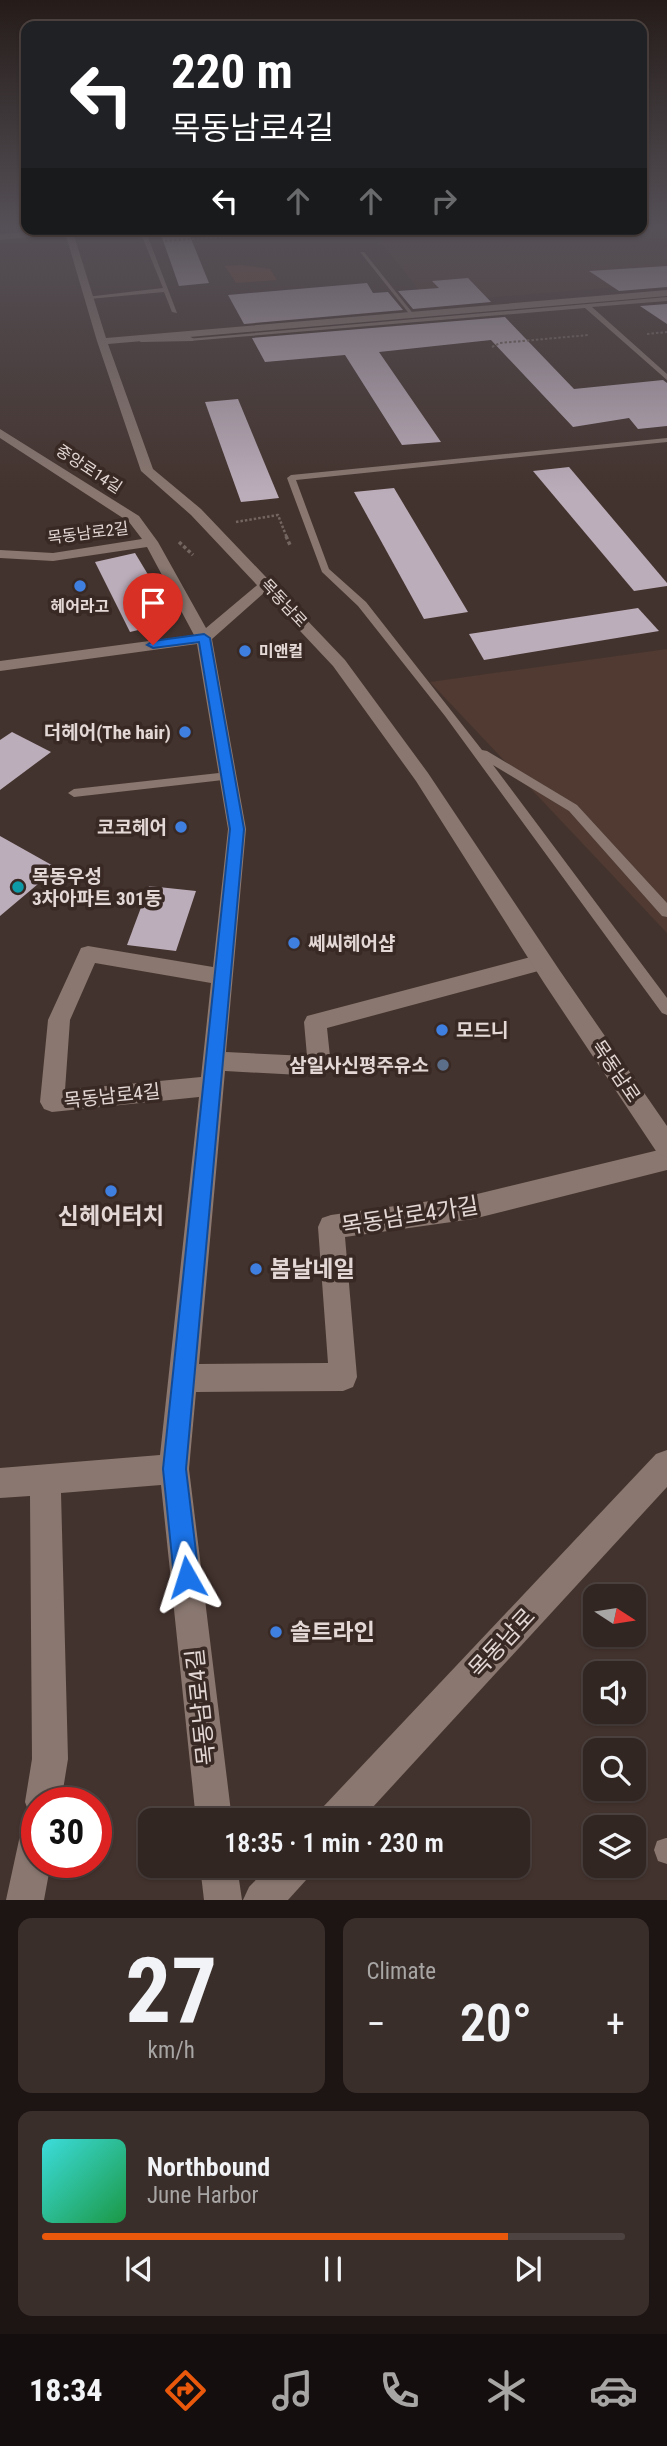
<!DOCTYPE html>
<meta charset="utf-8">
<style>
:root{--surface:#322622;--page:#3a2e2a;--text:#f1f3f6;--muted:#a8a5a5;--line:#4d4340;--accent:#ea580c}
body{margin:0;font-family:"Roboto Condensed","Noto Sans KR",sans-serif;background:var(--page);color:var(--text);height:100vh;display:flex;flex-direction:column;font-size:26px;white-space:nowrap}
*{box-sizing:border-box;margin:0}
p{font-size:23px;color:var(--muted)}
.icon{flex:none;width:38px;height:38px;fill:none;stroke:currentColor;stroke-width:2;stroke-linecap:round;stroke-linejoin:round}
.map{position:relative;height:1900px;overflow:hidden}
.panel{display:flex;flex-direction:column;gap:18px;padding:18px;background:#1c1513;flex:1}
.panel>*{flex:none}
.top-card{position:absolute;left:21px;top:21px;width:626px;height:214px;border-radius:14px;box-shadow:0 2px 5px #0004,0 0 0 2px var(--line);background:#202124;color:#fff;overflow:hidden}
.needle{width:46px;rotate:102deg}
.tools{position:absolute;left:583px;top:1584px;display:grid;gap:14px}
.tools a{display:grid;place-items:center;width:63px;height:63px;border-radius:14px;background:var(--surface);box-shadow:0 2px 5px #0004,0 0 0 2px var(--line);font-size:35px}
.speed{position:absolute;left:21px;top:1787px;display:flex;gap:14px;font-size:35px;font-weight:700;text-align:center}
.speed>*{display:grid;place-content:center;width:91px;height:91px;border-radius:50%;background:var(--surface);box-shadow:0 2px 5px #0004,0 0 0 2px var(--line);line-height:1}
.speed .limit{border:10px solid #d22;background:#fff;color:#111}
.pin{position:absolute;display:grid;place-items:center;width:60px;height:60px;color:#fff;margin:-72px -30px;border-radius:50% 50% 50% 0;rotate:-45deg;box-shadow:0 0 7px #0007}
.pin .icon{rotate:45deg}
.me{position:absolute;width:77px;margin:-38px;rotate:354deg;stroke-linejoin:round;filter:drop-shadow(0 0 5px #0008)}
.turn{display:flex;align-items:center;gap:24px;height:147px;padding:0 35px;font-size:32px}
.turn .icon{width:91px;height:91px;stroke-width:2.5}
.turn b{display:block;font-size:49px;line-height:60px}
.lanes{display:flex;align-items:center;height:66px;padding:0 35px;background:#0003;justify-content:center;gap:35px;direction:ltr}
.lanes .off{opacity:.35}
.big{font-size:52px;font-weight:600;line-height:1.1}
.panel .widget{flex:1;display:flex;flex-direction:column;justify-content:center;gap:10px;min-width:0;padding:0 24px;border-radius:14px;background:var(--page)}
.panel .dial{align-items:center;gap:0}
.dial b{font-size:91px;line-height:1}
.song{display:flex;align-items:center;gap:21px}
.cover{width:84px;height:84px;border-radius:10px;background:linear-gradient(135deg,hsl(180 70% 55%),hsl(140 70% 35%))}
.played{height:7px;border-radius:4px;background:linear-gradient(90deg,var(--accent) 80%,var(--line) 80%)}
.keys{display:flex;justify-content:space-around;direction:ltr}
.heat{display:flex;justify-content:space-between;align-items:center;font-size:38px;direction:ltr}
.panel .tiles{flex:1;display:grid;gap:18px;grid-template-columns:1fr 1fr}
.widget:last-child{grid-column:span 2}
.trip{position:absolute;left:138px;top:1808px;width:392px;height:70px;border-radius:14px;background:var(--surface);box-shadow:0 2px 5px #0004,0 0 0 2px var(--line);font-weight:600;line-height:70px;text-align:center}
.tab-bar{display:flex;height:112px;justify-content:space-around;align-items:center;background:#140f0e;color:var(--muted)}
.tab-bar .icon{width:49px;height:49px}
.tab-bar .current{color:var(--accent)}
.tab-bar b{font-size:32px;color:var(--text)}
.map>svg:first-child{display:block}
.built{fill:#503a32}
.green{fill:#6f4333}
.building{fill:#bcadba}
.lines{fill:none;stroke-linecap:round;stroke-linejoin:round}
.path-far2{stroke:#736560;stroke-width:2;stroke-dasharray:2.5 2;stroke-linecap:butt}
.path-far1{stroke:#736560;stroke-width:2.5;stroke-dasharray:2.5 2;stroke-linecap:butt}
.path{stroke:#736560;stroke-width:3.5;stroke-dasharray:3.5 2.5;stroke-linecap:butt}
.lane{fill:#897770;fill-rule:evenodd}
.street{fill:#897770;fill-rule:evenodd}
.secondary{fill:#897770;fill-rule:evenodd}
.route{fill:#1a73e8;stroke:#114b97;stroke-width:2}
.shop-dot{fill:#3f7fe0;stroke:#392924;stroke-width:2.5}
.culture-dot{fill:#0f9aa8;stroke:#392924;stroke-width:2.5}
.service-dot{fill:#5c6f8a;stroke:#392924;stroke-width:2.5}
.labels{text-anchor:middle;dominant-baseline:central;stroke-width:7;stroke-linejoin:round;paint-order:stroke}
.far-street-label{font-size:16px;fill:#e3d8d5;stroke:#392924}
.far-poi-label{font-size:16px;font-weight:bold;fill:#e3d8d5;stroke:#392924}
.poi-label{font-size:19px;font-weight:bold;fill:#e3d8d5;stroke:#392924;text-anchor:end}
.street-label{font-size:19px;fill:#e3d8d5;stroke:#392924}
.near-poi-label{font-size:23px;font-weight:bold;fill:#e3d8d5;stroke:#392924;text-anchor:start}
.near-street-label{font-size:23px;fill:#e3d8d5;stroke:#392924}
</style>
<div class="map">
<svg width="667" height="1900" viewBox="0 0 667 1900">
<rect width="100%" height="100%" fill="#43332e"/>
<g class="built">
<path d="M 642,228 L 667,228 L 667,283 L 435,302 L 428,301 L 371,229 Z"/>
<path d="M 667,649 L 667,933 L 430,682 Z"/>
</g>
<path class="green" d="M 241,265 L 270,269 L 277,280 L 236,283 L 225,266 Z"/>
<g class="building">
<path d="M 159,229 L 187,229 L 209,283 L 179,286 Z"/>
<path d="M 667,266 L 667,287 L 619,291 L 589,271 Z"/>
<path d="M 468,278 L 491,302 L 413,309 L 398,291 L 439,288 L 432,281 Z"/>
<path d="M 367,283 L 373,293 L 388,292 L 403,310 L 244,324 L 228,295 Z"/>
<path d="M 667,304 L 667,324 L 640,306 Z"/>
<path d="M 505,317 L 574,389 L 663,380 L 667,383 L 667,426 L 638,429 L 629,418 L 573,427 L 491,340 L 379,352 L 441,442 L 402,445 L 345,355 L 265,362 L 252,338 Z"/>
<path d="M 238,399 L 279,498 L 241,502 L 205,402 Z"/>
<path d="M 569,467 L 667,583 L 667,586 L 634,591 L 533,471 Z"/>
<path d="M 394,488 L 468,612 L 424,619 L 354,492 Z"/>
<path d="M 135,553 L 176,621 L 130,632 L 95,562 Z"/>
<path d="M 638,608 L 659,631 L 484,660 L 469,634 Z"/>
<path d="M 12,732 L 51,752 L 0,790 L 0,740 Z"/>
<path d="M 0,836 L 57,868 L 0,916 Z"/>
<path d="M 149,886 L 196,891 L 176,951 L 127,945 Z"/>
</g>
<g class="lines">
<g class="path-far2">
<path d="M 165,241 L 332,229"/>
<path d="M 647,334 L 667,332"/>
<path d="M 492,347 L 500,343 L 589,335"/>
</g>
<path class="path-far1" d="M 236,522 L 278,515 L 287,538"/>
<g class="path">
<path d="M 286,536 L 290,545"/>
<path d="M 179,542 L 193,555"/>
</g>
<g class="lane">
<path d="M 139,229 L 145,229 L 177,313 L 172,312 L 164,292 L 89,299 L 86,297 L 163,288 Z"/>
<path d="M 360,252 L 364,252 L 415,316 L 411,316 Z"/>
<path d="M 667,297 L 667,301 L 592,307 L 667,374 L 667,380 L 585,308 L 189,341 L 186,339 Z"/>
<path d="M 667,438 L 667,442 L 296,480 L 329,569 L 366,602 L 482,750 L 487,751 L 577,805 L 667,903 L 667,917 L 662,916 L 569,811 L 493,765 L 667,998 L 667,1015 L 662,1013 L 445,716 L 358,606 L 322,572 L 287,478 L 291,475 Z"/>
<path d="M 228,772 L 234,776 L 232,779 L 74,797 L 68,793 L 74,789 Z"/>
<path d="M 666,1838 L 667,1838 L 667,1864 L 658,1861 L 654,1850 L 657,1841 Z"/>
</g>
<g class="street">
<path d="M 72,229 L 69,233 L 0,240 L 0,234 Z"/>
<path d="M 189,336 L 194,339 L 193,341 L 141,342 L 136,339 L 141,336 Z"/>
<path d="M 0,429 L 139,516 L 158,542 L 206,628 L 262,581 L 272,581 L 274,584 L 212,639 L 246,829 L 226,1052 L 307,1056 L 304,1022 L 307,1016 L 542,954 L 549,956 L 553,962 L 549,968 L 542,970 L 327,1028 L 331,1066 L 327,1073 L 319,1076 L 225,1071 L 199,1364 L 328,1363 L 318,1227 L 322,1218 L 331,1215 L 473,1195 L 667,1148 L 667,1170 L 473,1219 L 345,1237 L 357,1377 L 353,1387 L 343,1391 L 196,1392 L 189,1469 L 232,1820 L 196,1820 L 161,1485 L 61,1493 L 68,1759 L 61,1802 L 37,1802 L 37,1817 L 30,1815 L 25,1802 L 32,1759 L 30,1496 L 0,1498 L 0,1468 L 160,1455 L 199,1097 L 52,1112 L 44,1109 L 40,1102 L 48,1020 L 81,948 L 88,946 L 213,967 L 228,829 L 197,644 L 0,671 L 0,661 L 194,635 L 147,547 L 53,561 L 0,558 L 0,550 L 53,553 L 142,539 L 129,522 L 0,438 ZM 95,963 L 211,983 L 201,1077 L 65,1090 L 70,1020 Z"/>
<path d="M 667,1450 L 667,1487 L 361,1820 L 318,1820 L 323,1807 L 656,1454 Z"/>
<path d="M 37,1822 L 37,1862 L 51,1862 L 44,1900 L 6,1900 L 19,1840 L 24,1827 Z"/>
<path d="M 200,1866 L 237,1866 L 242,1900 L 204,1900 Z"/>
<path d="M 269,1866 L 313,1866 L 307,1879 L 288,1900 L 243,1900 L 249,1887 Z"/>
</g>
<path class="secondary" d="M 64,229 L 72,229 L 106,338 L 667,290 L 667,296 L 108,344 L 153,469 L 201,509 L 345,660 L 428,773 L 560,971 L 667,1126 L 667,1157 L 658,1154 L 544,983 L 416,781 L 333,666 L 191,515 L 141,471 L 97,341 Z"/>
</g>
<linearGradient id="sky" x2="0" y2="1"><stop stop-color="#251c19"/><stop offset="0.46" stop-color="#555057"/><stop offset="1" stop-color="#555057" stop-opacity="0"/></linearGradient>
<rect width="667" height="494" fill="url(#sky)"/>
<path class="route" d="M 204,634 L 210,638 L 244,829 L 186,1469 L 199,1577 L 195,1586 L 187,1589 L 178,1586 L 174,1577 L 163,1469 L 230,829 L 199,642 L 153,648 L 147,645 L 153,641 Z"/>
<g class="shop-dot">
<circle cx="80" cy="586" r="7"/>
<circle cx="245" cy="651" r="7"/>
<circle cx="185" cy="732" r="7"/>
<circle cx="181" cy="827" r="7"/>
<circle cx="294" cy="943" r="7"/>
<circle cx="442" cy="1030" r="7"/>
<circle cx="111" cy="1191" r="7"/>
<circle cx="256" cy="1269" r="7"/>
<circle cx="276" cy="1632" r="7"/>
</g>
<circle class="culture-dot" cx="18" cy="887" r="7"/>
<circle class="service-dot" cx="443" cy="1065" r="7"/>
<g class="labels">
<g class="far-street-label">
<text transform="translate(89 469) rotate(33)">중앙로14길</text>
<text transform="translate(88 533) rotate(-7)">목동남로2길</text>
<text transform="translate(284 603) rotate(47)">목동남로</text>
</g>
<g class="far-poi-label">
<text x="80" y="606">헤어라고</text>
<text x="259" y="651" text-anchor="start">미앤컬</text>
</g>
<g class="poi-label">
<text x="171" y="732">더헤어(The hair)</text>
<text x="167" y="827">코코헤어</text>
<text x="32" y="876" text-anchor="start">목동우성<tspan x="32" dy="22">3차아파트 301동</tspan></text>
<text x="308" y="943" text-anchor="start">쎄씨헤어샵</text>
<text x="456" y="1030" text-anchor="start">모드니</text>
<text x="429" y="1065">삼일사신평주유소</text>
</g>
<g class="street-label">
<text transform="translate(616 1071) rotate(56)">목동남로</text>
<text transform="translate(112 1096) rotate(-6)">목동남로4길</text>
</g>
<g class="near-poi-label">
<text x="111" y="1216" text-anchor="middle">신헤어터치</text>
<text x="270" y="1269">봄날네일</text>
<text x="290" y="1632">솔트라인</text>
</g>
<g class="near-street-label">
<text transform="translate(410 1216) rotate(-9)">목동남로4가길</text>
<text transform="translate(502 1643) rotate(-47)">목동남로</text>
<text transform="translate(201 1707) rotate(-96)">목동남로4길</text>
</g>
</g>
</svg>
<div class="tools">
<a><svg class="needle" viewBox="-14 -14 28 28"><path d="M0-13l5 13h-10z" fill="#e53935"/><path d="M0 13l5-13h-10z" fill="#a8a5a5"/></svg></a>
<a><svg class="icon" aria-label="sound" viewBox="0 0 24 24"><path d="M4 9h4l5-4v14l-5-4H4zM17 9q2 3 0 6"/></svg></a>
<a><svg class="icon" aria-label="search" viewBox="0 0 24 24"><circle cx="10" cy="10" r="6"/><path d="M15 15l6 6"/></svg></a>
<a><svg class="icon" aria-label="layers" viewBox="0 0 24 24"><path d="M12 4l9 5-9 5-9-5zM3 14l9 5 9-5"/></svg></a>
</div>
<div class="speed"><div class="limit">30</div></div>
<div class="pin" style="left:153px;top:645px;background:#d93025"><svg class="icon" aria-label="arrive" viewBox="0 0 24 24"><path d="M6 21V4h12l-3 4 3 4H6"/></svg></div>
<svg class="me" style="left:187px;top:1577px" viewBox="-20 -20 40 40"><path d="M0-17L14 15 0 8-14 15z" fill="#1a73e8" stroke="#fff" stroke-width="4"/></svg>
<div class="trip">18:35 · 1 min · 230 m</div>
<div class="top-card">
<div class="turn"><svg class="icon" aria-label="left" viewBox="0 0 24 24"><path d="M17 20v-9H6M10 6l-5 5 5 5"/></svg><div><b>220 m</b>목동남로4길</div></div>
<div class="lanes"><svg class="icon" aria-label="left" viewBox="0 0 24 24"><path d="M17 20v-9H6M10 6l-5 5 5 5"/></svg><svg class="icon off" aria-label="ahead" viewBox="0 0 24 24"><path d="M12 20V5M6 11l6-6 6 6"/></svg><svg class="icon off" aria-label="ahead" viewBox="0 0 24 24"><path d="M12 20V5M6 11l6-6 6 6"/></svg><svg class="icon off" aria-label="right" viewBox="0 0 24 24"><path d="M7 20v-9h11M14 6l5 5-5 5"/></svg></div>
</div>
</div>
<section class="panel">
<div class="tiles">
<div class="widget dial"><b>27</b><p>km/h</p></div>
<div class="widget"><p>Climate</p>
<div class="heat"><a>−</a><b class="big">20°</b><a>+</a></div>
</div>
<div class="widget">
<div class="song"><i class="cover"></i><div><b>Northbound</b><p>June Harbor</p></div></div>
<div class="played"></div>
<div class="keys"><svg class="icon" aria-label="previous" viewBox="0 0 24 24"><path d="M18 5L8 12l10 7zM5 5v14"/></svg><svg class="icon" aria-label="pause" viewBox="0 0 24 24"><path d="M8 5v14M16 5v14"/></svg><svg class="icon" aria-label="next" viewBox="0 0 24 24"><path d="M6 5l10 7-10 7zM19 5v14"/></svg></div>
</div>
</div>
</section>
<nav class="tab-bar">
<b>18:34</b>
<svg class="icon current" aria-label="directions" viewBox="0 0 24 24"><path d="M12 3l9 9-9 9-9-9zM9 14v-3h6M13 9l2 2-2 2"/></svg>
<svg class="icon" aria-label="music" viewBox="0 0 24 24"><path d="M9 18V5l10-2v13"/><circle cx="6" cy="18" r="3"/><circle cx="16" cy="16" r="3"/></svg>
<svg class="icon" aria-label="phone" viewBox="0 0 24 24"><path d="M5 4h4l2 5-3 2q2 4 5 5l2-3 5 2v4C11 20 4 13 5 4z"/></svg>
<svg class="icon" aria-label="climate" viewBox="0 0 24 24"><path d="M12 3v18M4 7l16 10M4 17L20 7"/></svg>
<svg class="icon" aria-label="car" viewBox="0 0 24 24"><path d="M5 17H2v-5l4-1 3-4h7l3 4 3 1v5h-3M9 17h6M6 11h13"/><circle cx="7" cy="17" r="2"/><circle cx="17" cy="17" r="2"/></svg>
</nav>
